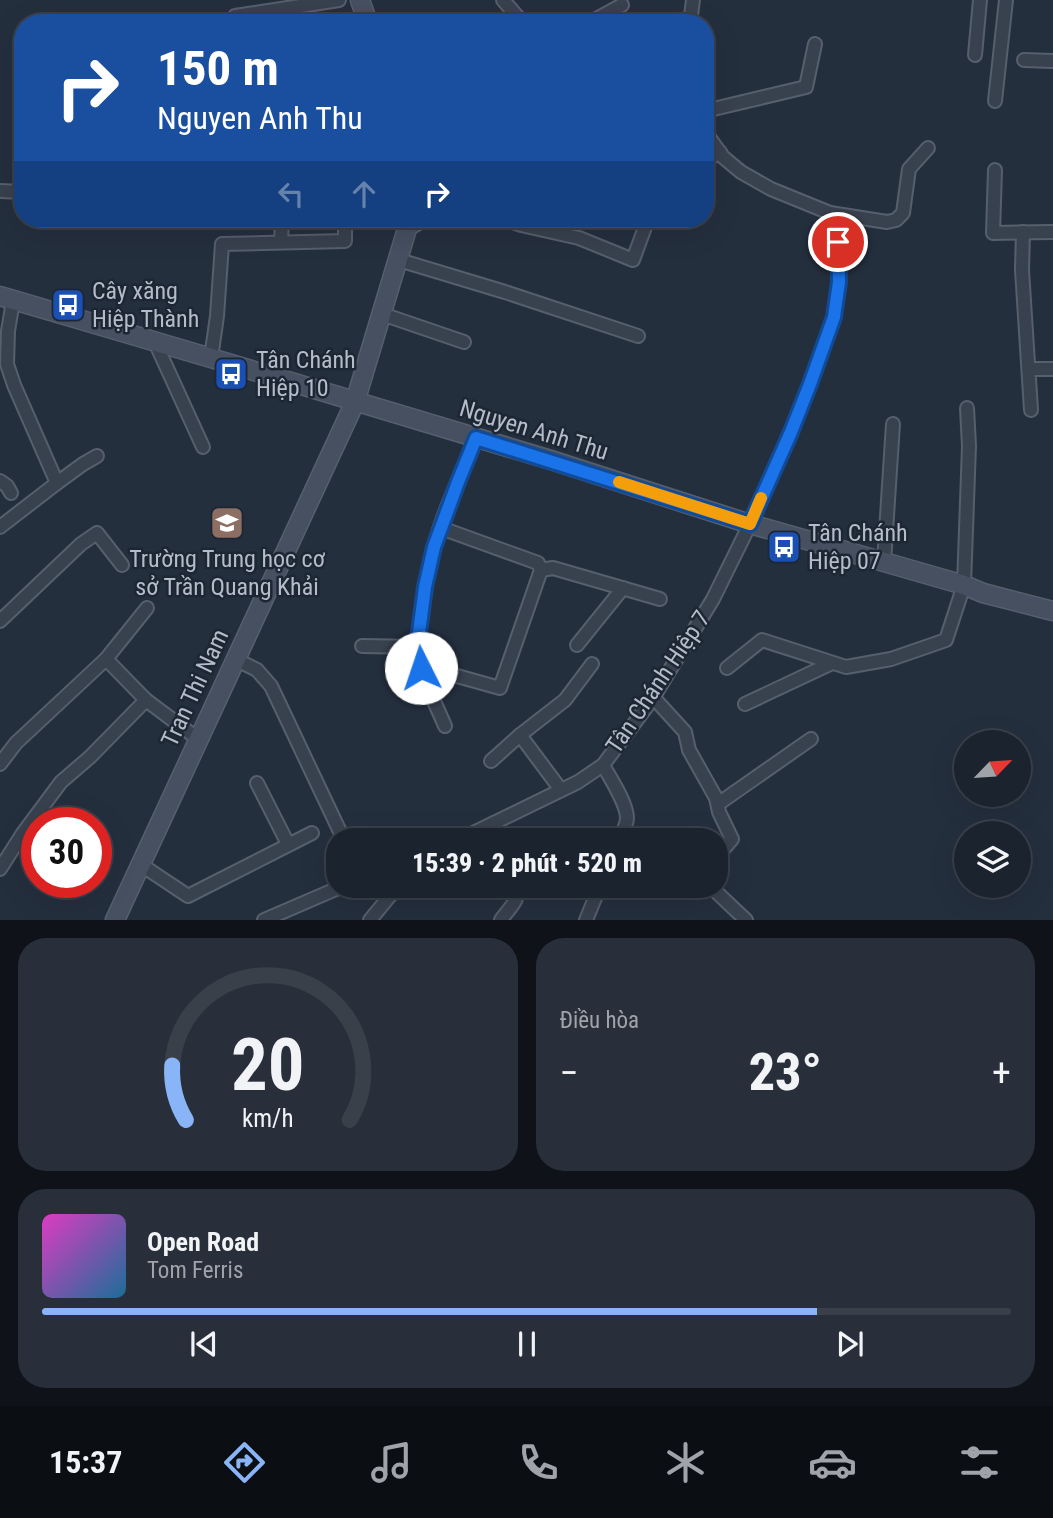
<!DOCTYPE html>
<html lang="vi">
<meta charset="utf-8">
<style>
:root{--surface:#1b232e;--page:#282f3a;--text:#f1f3f6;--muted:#a0a4aa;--line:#39404a;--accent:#8ab4f8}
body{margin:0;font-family:"Roboto Condensed",sans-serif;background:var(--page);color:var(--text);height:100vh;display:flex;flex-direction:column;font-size:26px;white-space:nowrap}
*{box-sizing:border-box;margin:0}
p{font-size:23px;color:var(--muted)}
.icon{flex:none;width:38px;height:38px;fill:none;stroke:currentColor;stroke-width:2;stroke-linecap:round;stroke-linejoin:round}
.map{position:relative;height:920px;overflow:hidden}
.sheet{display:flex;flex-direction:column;gap:18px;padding:18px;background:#0f1319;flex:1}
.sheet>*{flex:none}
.guide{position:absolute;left:14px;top:14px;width:700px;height:214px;border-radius:28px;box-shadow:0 7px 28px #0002,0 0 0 2px var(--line);background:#1a4fa0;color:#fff;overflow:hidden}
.needle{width:46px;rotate:65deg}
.fabs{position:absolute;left:954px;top:730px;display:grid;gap:14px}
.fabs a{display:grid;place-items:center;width:77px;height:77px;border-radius:50%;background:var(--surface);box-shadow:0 7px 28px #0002,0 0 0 2px var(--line);font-size:35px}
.speed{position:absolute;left:21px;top:807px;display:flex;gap:14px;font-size:35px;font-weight:700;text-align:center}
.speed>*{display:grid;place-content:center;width:91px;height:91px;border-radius:50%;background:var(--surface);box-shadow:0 7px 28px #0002,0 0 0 2px var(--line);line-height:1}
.speed .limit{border:10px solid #d22;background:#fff;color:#111}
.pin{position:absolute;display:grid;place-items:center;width:60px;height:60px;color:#fff;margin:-30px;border:4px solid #fff;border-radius:50%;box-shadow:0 2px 7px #0007}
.me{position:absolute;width:77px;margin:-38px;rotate:356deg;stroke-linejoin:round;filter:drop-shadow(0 0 5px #0008)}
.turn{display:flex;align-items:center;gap:24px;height:147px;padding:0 28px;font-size:32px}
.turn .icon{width:91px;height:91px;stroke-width:2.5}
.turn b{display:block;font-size:49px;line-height:60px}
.lanes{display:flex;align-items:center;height:66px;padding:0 28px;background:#0003;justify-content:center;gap:35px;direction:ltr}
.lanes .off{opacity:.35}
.big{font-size:52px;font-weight:800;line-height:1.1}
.sheet .widget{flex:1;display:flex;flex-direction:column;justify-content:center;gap:10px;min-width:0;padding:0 24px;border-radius:28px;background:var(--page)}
.sheet .dial{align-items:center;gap:0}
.dial svg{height:182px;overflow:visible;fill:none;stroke:var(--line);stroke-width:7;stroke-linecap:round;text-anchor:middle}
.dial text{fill:var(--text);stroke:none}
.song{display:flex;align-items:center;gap:21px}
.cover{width:84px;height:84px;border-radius:10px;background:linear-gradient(135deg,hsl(310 70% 55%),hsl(200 70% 35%))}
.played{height:7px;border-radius:4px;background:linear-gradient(90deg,var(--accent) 80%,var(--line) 80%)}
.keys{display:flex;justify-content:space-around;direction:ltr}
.heat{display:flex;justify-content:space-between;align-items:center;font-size:38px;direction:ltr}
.sheet .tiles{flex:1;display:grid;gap:18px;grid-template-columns:1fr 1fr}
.widget:last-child{grid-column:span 2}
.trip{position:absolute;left:326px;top:828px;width:402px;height:70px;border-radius:28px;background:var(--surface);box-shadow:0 7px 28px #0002,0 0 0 2px var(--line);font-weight:800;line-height:70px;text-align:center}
.tabs{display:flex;height:112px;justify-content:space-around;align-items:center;background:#0b0e12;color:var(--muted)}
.tabs .icon{width:49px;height:49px}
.tabs .active{color:var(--accent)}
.tabs b{font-size:32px;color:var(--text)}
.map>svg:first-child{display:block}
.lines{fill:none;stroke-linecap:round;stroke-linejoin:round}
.street-casing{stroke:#565f6c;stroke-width:16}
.secondary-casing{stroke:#565f6c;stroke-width:21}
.street{stroke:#38414e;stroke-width:12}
.secondary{stroke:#465061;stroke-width:18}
.route-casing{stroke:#114b97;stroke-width:18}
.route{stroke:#1a73e8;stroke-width:12}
.slow{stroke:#f59e0b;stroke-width:12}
.labels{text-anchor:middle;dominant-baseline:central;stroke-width:5;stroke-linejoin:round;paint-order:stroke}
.poi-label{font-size:24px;fill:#b4bcc9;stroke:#1d2633;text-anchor:start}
.street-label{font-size:24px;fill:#b4bcc9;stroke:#1d2633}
</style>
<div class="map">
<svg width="1053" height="920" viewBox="0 0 1053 920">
<rect width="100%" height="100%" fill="#242f3e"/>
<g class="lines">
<defs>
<g id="street">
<path d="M 503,0 L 523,23"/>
<path d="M 235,16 L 339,0"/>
<path d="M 589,23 L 622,5"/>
<path d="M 690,23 L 693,0"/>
<path d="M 975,55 L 980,0"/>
<path d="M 1024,60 L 1053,61"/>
<path d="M 995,101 L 1006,0"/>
<path d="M 705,111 L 806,87 L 815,44"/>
<path d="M 705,161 L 720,152"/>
<path d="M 995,170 L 993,233 L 1053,232"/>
<path d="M 0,191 L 23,192"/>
<path d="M 830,213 L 887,222 L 896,220 L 903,213 L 909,169 L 928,148"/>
<path d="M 504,219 L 521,225 L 579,238 L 633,260 L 648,219"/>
<path d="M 408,229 L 426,219"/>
<path d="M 1023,232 L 1022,270 L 1031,410"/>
<path d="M 281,242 L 282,219"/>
<path d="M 399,260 L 505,292 L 638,336"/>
<path d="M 382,314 L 464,342"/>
<path d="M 155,342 L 203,447"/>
<path d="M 211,358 L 217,316 L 222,244 L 345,241 L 345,219"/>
<path d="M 1029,369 L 1053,369"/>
<path d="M 0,481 L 7,486 L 11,493"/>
<path d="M 57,483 L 83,464 L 97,456"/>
<path d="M 0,527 L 57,483 L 14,385 L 7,364 L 8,331 L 13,301"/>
<path d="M 884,562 L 893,424"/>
<path d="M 541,570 L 553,568 L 660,599"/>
<path d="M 0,621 L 81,544 L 97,533 L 122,565"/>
<path d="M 577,645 L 623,588"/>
<path d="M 362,646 L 417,647"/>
<path d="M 106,659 L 147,608"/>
<path d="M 235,659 L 257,670 L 271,686 L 343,838"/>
<path d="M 727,668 L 762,640 L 846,667 L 891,659 L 946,640 L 964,585 L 969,446 L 967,408"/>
<path d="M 439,671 L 500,688 L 541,570 L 538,563 L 441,528"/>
<path d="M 653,697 L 685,732 L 689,750 L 716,798 L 719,812 L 732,839 L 716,858"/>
<path d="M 745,704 L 832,663"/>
<path d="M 445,726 C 435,702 419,673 417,647 C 422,615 425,582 433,550 C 443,512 461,474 476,438"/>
<path d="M 491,761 L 520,735"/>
<path d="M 0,764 L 16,743 L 106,659 L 146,700 L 198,739"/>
<path d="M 257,783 L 288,844"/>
<path d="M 561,790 L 520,735 L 565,700 L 592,664"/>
<path d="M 718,804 L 811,739"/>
<path d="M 494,823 L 500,840"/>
<path d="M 459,840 L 578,782 L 603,765"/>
<path d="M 619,840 C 622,833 627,825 627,818 C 627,803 610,778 603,765 L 651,701 L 713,599 L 750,524 L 791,432 L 810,384 L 834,317 L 839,282 L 837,222 L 830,213 L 771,189 L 741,172 L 723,157 L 708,136 L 705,130"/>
<path d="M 140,864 L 188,896 L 312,833"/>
<path d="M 0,869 L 23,833 L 61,782 L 90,757 L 146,700"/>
<path d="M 710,886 L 746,920"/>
<path d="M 264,920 L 336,889 L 348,886"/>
<path d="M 370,920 L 398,886"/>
<path d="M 501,920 C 509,908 520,901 517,886"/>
<path d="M 586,920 L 600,886"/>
</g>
<g id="secondary">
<path d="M 360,0 L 368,23"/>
<path d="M 0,296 L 211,358 L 551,460 L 750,524 L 884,562 L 964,585 L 983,593 L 1053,611"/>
<path d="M 115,920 L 355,402 L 410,219"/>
</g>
</defs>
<use href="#street" class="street-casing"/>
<use href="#secondary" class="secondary-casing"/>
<use href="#street" class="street"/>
<use href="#secondary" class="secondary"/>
</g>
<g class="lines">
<defs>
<path id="route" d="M 421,668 L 417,648 L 425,587 L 434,547 L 458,482 L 476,438 L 750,524 L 791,432 L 810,384 L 834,317 L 839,282 L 838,242"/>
</defs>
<use href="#route" class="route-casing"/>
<use href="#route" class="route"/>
<path class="slow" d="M 619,482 L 750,524 L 761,498"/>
</g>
<defs>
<symbol id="bus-square" viewBox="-11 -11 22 22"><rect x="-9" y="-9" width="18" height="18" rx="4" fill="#1a4fb4" stroke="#1d2633"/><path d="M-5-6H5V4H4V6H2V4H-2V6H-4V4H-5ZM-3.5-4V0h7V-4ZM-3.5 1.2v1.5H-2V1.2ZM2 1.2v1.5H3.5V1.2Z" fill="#fff"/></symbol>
<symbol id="school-square" viewBox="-11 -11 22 22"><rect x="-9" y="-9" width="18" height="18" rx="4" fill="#8d6e63" stroke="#1d2633"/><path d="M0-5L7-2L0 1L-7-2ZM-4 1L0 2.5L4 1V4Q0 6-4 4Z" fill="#fff"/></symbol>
</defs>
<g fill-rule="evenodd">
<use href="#bus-square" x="49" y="286" width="38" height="38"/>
<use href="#bus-square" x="212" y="355" width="38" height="38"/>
<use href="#school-square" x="208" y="504" width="38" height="38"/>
<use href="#bus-square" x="765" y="528" width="38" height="38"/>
</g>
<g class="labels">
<g class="poi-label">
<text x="92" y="291">Cây xăng<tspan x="92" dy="28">Hiệp Thành</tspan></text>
<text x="256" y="360">Tân Chánh<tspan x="256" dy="28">Hiệp 10</tspan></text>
<text x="808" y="533">Tân Chánh<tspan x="808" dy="28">Hiệp 07</tspan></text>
<text x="227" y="559" text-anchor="middle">Trường Trung học cơ<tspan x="227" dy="28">sở Trần Quang Khải</tspan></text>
</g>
<g class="street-label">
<text transform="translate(534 430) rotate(17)">Nguyen Anh Thu</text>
<text transform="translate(658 682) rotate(-56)">Tân Chánh Hiệp 7</text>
<text transform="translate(195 688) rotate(-65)">Tran Thi Nam</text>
</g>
</g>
</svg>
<div class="fabs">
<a><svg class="needle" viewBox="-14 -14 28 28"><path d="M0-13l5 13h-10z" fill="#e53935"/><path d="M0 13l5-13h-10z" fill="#a0a4aa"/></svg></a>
<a><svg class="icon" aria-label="layers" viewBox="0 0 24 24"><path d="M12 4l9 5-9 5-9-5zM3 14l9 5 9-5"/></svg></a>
</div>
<div class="speed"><div class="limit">30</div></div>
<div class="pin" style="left:838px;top:242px;background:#d93025"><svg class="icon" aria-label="arrive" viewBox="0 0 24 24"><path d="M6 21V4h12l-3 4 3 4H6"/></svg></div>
<svg class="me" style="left:421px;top:668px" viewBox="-20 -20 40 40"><circle r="19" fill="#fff"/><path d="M0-13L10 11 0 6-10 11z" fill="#1a73e8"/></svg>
<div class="trip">15:39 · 2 phút · 520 m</div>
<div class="guide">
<div class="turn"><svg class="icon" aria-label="right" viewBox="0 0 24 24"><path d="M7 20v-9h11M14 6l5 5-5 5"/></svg><div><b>150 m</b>Nguyen Anh Thu</div></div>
<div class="lanes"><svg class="icon off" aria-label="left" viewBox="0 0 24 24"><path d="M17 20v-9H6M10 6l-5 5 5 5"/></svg><svg class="icon off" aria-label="ahead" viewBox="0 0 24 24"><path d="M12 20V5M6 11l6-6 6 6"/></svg><svg class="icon" aria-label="right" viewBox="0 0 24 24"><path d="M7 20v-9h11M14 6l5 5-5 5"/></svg></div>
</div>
</div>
<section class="sheet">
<div class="tiles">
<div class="widget dial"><svg viewBox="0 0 100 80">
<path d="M14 69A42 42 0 1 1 86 69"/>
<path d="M14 69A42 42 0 0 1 8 45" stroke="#8ab4f8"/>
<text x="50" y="56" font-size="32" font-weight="700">20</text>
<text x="50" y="72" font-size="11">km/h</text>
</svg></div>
<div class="widget"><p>Điều hòa</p>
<div class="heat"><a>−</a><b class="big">23°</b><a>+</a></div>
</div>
<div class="widget">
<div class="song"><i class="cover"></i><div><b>Open Road</b><p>Tom Ferris</p></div></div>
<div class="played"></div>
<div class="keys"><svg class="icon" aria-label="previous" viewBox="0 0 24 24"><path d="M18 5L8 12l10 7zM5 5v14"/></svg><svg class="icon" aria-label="pause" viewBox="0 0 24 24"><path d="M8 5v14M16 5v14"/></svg><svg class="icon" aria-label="next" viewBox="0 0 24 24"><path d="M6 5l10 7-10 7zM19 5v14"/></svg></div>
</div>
</div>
</section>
<nav class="tabs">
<b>15:37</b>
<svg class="icon active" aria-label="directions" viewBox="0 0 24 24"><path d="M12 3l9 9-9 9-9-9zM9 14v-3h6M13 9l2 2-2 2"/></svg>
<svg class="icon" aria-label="music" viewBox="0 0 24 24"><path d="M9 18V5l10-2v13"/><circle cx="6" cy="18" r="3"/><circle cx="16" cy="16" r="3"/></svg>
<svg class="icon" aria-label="phone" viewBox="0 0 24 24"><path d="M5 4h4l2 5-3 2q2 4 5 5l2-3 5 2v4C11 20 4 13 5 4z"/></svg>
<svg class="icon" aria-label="climate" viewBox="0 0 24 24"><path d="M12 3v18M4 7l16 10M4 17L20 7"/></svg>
<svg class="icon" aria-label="car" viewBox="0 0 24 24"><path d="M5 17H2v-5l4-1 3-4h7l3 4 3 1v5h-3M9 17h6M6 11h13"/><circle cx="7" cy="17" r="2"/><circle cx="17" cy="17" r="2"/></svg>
<svg class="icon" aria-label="filters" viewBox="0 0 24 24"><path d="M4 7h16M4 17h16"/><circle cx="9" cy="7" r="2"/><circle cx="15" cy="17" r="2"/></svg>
</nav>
